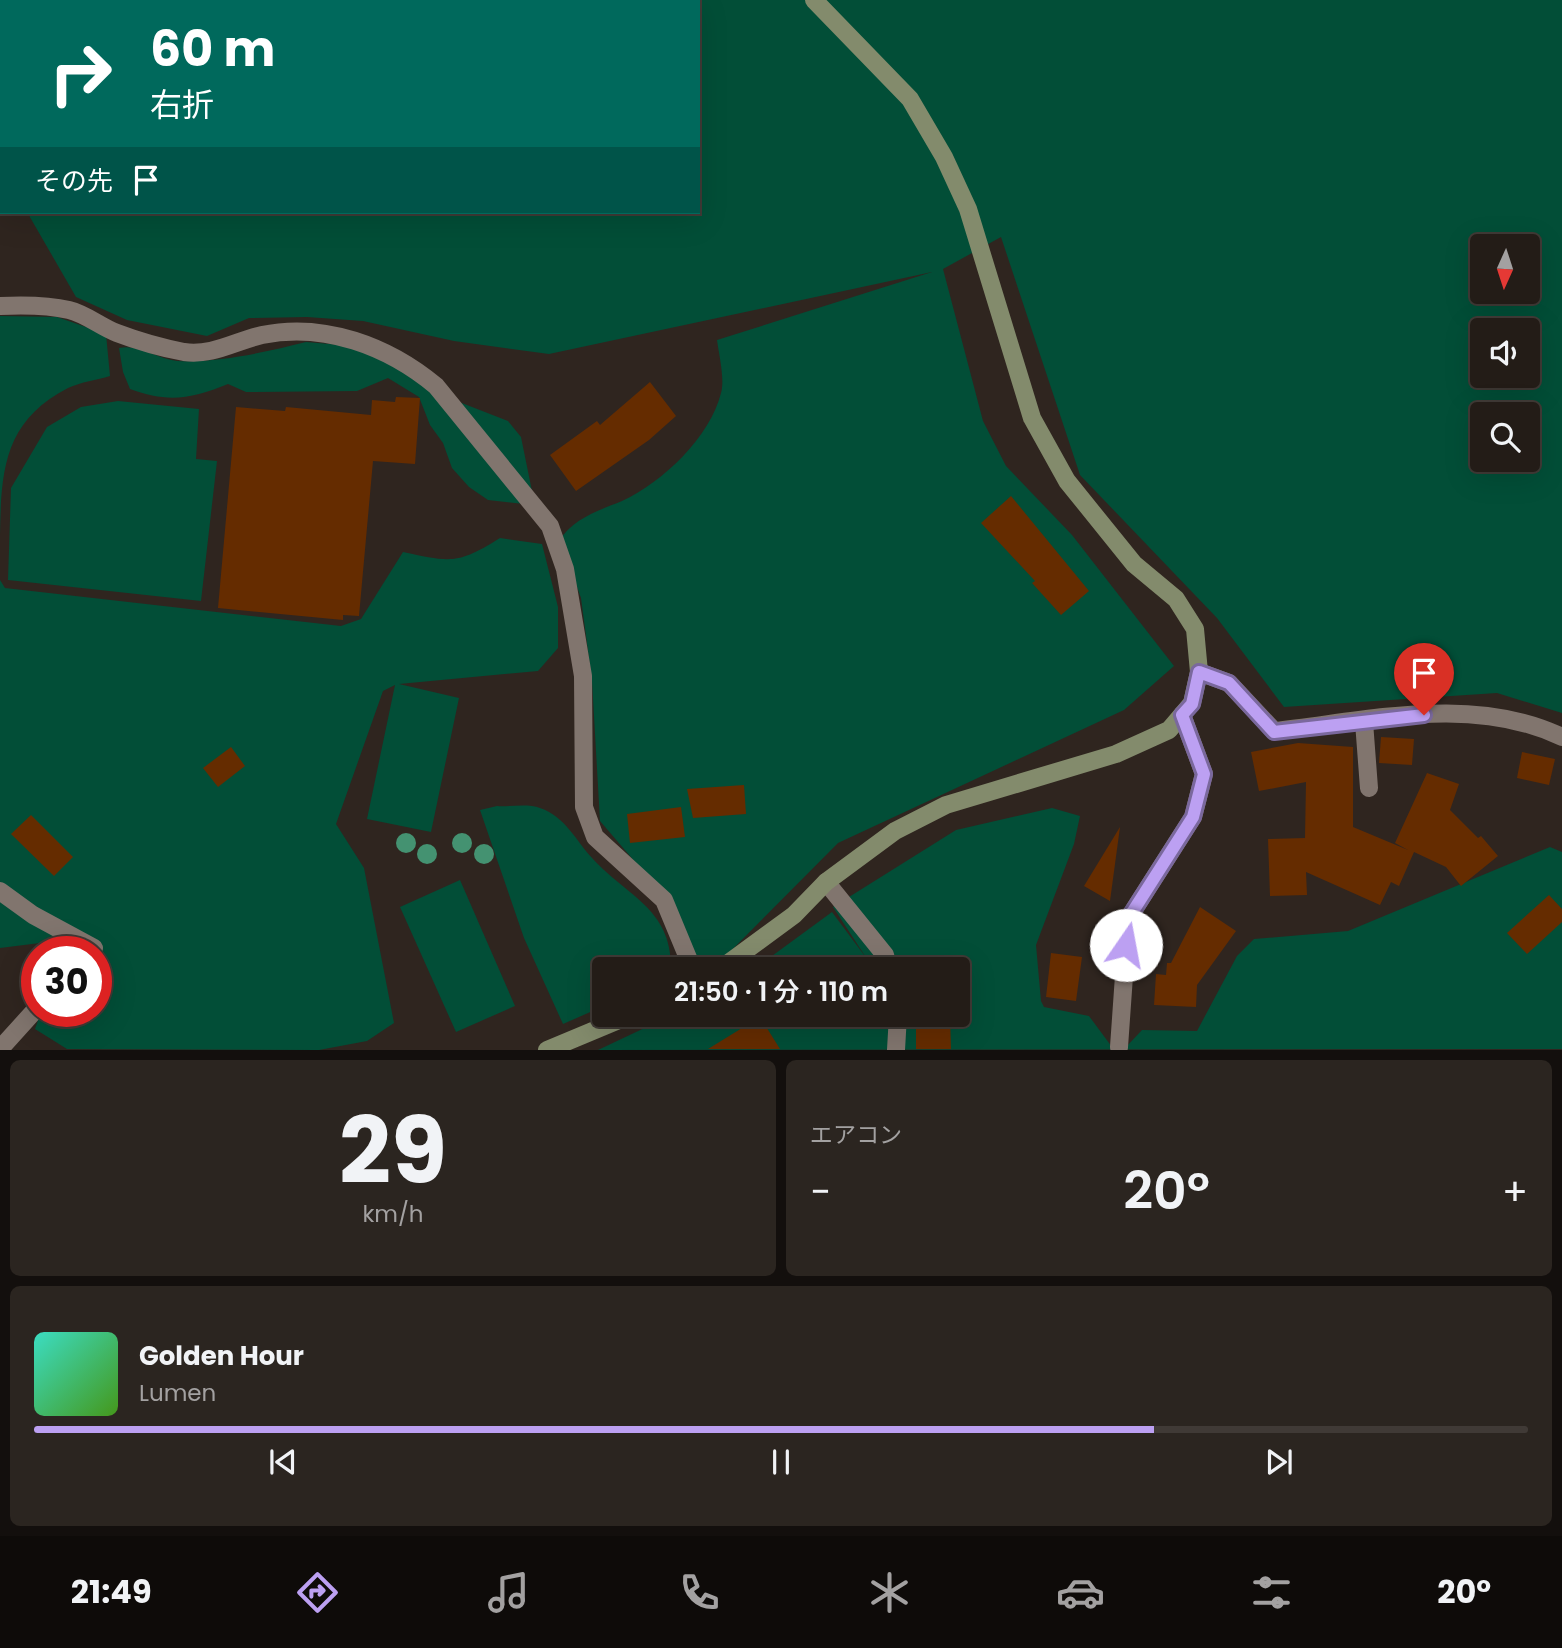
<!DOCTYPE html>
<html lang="ja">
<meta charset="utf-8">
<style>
:root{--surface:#231c17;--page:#2b2520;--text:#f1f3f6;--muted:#a3a1a1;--line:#403a36;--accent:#bca0f2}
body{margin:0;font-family:Poppins,"Noto Sans JP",sans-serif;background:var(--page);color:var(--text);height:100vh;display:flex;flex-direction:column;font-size:26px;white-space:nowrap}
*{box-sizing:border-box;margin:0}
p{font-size:23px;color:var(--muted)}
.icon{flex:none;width:38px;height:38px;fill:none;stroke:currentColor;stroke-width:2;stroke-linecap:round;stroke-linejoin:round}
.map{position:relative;height:1050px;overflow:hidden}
.sheet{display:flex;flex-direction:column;gap:10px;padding:10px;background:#130f0d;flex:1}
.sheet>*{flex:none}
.guide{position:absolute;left:0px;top:0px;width:700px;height:214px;box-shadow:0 7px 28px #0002,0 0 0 2px var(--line);background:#00695c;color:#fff;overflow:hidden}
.needle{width:46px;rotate:183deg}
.tools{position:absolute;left:1470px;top:234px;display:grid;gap:14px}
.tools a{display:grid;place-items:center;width:70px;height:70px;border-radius:7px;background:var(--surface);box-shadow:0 7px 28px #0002,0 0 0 2px var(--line);font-size:35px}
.speed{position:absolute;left:21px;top:936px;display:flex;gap:14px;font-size:35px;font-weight:700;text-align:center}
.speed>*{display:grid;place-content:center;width:91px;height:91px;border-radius:50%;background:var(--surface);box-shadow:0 7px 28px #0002,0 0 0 2px var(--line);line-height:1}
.speed .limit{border:10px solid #d22;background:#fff;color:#111}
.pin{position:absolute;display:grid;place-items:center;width:60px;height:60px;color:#fff;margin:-72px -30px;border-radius:50% 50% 50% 0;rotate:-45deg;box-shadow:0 0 7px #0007}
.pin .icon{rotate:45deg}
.me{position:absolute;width:77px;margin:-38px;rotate:12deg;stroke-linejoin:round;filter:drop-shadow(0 0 5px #0008)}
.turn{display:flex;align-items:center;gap:24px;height:147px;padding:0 35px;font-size:32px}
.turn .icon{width:91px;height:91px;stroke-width:2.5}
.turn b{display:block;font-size:49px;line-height:60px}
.then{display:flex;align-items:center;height:66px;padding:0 35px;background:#0003;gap:14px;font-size:26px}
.big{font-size:52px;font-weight:600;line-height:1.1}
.sheet .card{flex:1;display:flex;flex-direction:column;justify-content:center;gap:10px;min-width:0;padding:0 24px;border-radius:10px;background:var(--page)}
.sheet .dial{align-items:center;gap:0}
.dial b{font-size:91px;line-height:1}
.song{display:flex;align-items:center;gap:21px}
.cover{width:84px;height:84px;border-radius:10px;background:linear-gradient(135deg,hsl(170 70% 55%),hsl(100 70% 35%))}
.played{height:7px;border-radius:4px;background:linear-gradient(90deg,var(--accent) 75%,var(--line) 75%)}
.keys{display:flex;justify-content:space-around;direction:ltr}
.heat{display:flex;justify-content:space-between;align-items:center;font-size:38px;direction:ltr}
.sheet .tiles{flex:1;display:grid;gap:10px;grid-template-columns:1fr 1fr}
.card:last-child{grid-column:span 2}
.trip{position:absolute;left:592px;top:957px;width:378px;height:70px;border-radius:7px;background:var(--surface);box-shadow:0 7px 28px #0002,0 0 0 2px var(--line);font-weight:600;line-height:70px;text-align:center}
.menu{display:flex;height:112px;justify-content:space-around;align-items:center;background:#0e0b09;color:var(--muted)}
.menu .icon{width:49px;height:49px}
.menu .selected{color:var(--accent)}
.menu b{font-size:32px;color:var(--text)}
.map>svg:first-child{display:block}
.green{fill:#024e37;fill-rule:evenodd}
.building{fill:#652c00}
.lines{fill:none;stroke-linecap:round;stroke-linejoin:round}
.lane{stroke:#81756e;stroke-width:18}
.street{stroke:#81756e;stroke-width:18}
.secondary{stroke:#838b6c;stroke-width:18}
.tree{fill:#449271}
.route-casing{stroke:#7a689d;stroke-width:18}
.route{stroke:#bca0f2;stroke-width:12}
</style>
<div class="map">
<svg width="1562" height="1050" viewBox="0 0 1562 1050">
<rect width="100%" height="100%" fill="#2f251f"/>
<g class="green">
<path d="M 0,0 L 1562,0 L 1562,713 L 1497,693 L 1284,707 L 1217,618 L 1080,475 L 1001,237 L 943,269 L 983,421 L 1006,466 L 1072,535 L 1174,666 L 1124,710 L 838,843 L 713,969 L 691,969 L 636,863 L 600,821 L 592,681 L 581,598 L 560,540 C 572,519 600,510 622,501 C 663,482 710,437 721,393 C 725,379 719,355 717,340 L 932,272 L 549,354 L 454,341 L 363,321 L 307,317 L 249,318 L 207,336 L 127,320 L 76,297 L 27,212 L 698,212 L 698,2 L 2,2 L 2,198 ZM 1482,247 L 1528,247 L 1528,292 L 1482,292 ZM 1482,331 L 1528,331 L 1528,376 L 1482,376 ZM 1482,415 L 1528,415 L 1528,460 L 1482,460 Z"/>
<path d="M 0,316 L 57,317 L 106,334 L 110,376 C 97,380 81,382 68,388 C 4,421 1,470 0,536 Z"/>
<path d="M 306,342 L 341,345 L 400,364 L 431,391 L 508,421 L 521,437 L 532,491 L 524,504 L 488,500 L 469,487 L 452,468 L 443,443 L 430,425 L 419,397 L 388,378 L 357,391 L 246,392 L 228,384 C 192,399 167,403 130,389 L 123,372 L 119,348 C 141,344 156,359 177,361 C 219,363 266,352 306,342 Z"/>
<path d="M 118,401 L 199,409 L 196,459 L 217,461 L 201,601 L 8,580 L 11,488 L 47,427 L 81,407 Z"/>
<path d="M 500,538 L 542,544 L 558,607 L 558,648 L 538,671 L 399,684 L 459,698 L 431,832 L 367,819 L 395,685 L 383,691 L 336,824 L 364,868 L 394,1023 L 367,1041 L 319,1050 L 67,1049 L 35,1029 L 41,1012 L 96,1012 L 96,952 L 64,952 L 62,948 L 40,943 L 0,948 L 0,580 L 5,588 L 341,626 L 361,619 L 403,552 C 451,562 457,565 500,538 Z"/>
<path d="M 497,806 C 509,807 528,803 540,808 C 566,817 576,841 593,859 C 628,897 672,909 671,969 L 604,970 L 604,1006 L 563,1024 L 524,938 L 480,810 Z"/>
<path d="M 1052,808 L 1080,816 L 1074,844 L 1036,945 L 1041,1001 L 1044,1007 L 1089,1016 L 1112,1047 L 1126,1047 L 1142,1030 L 1197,1031 L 1237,956 L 1254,939 L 1348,931 L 1550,847 L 1562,852 L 1562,1049 L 598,1050 L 672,1015 L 957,1015 L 957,970 L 754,969 L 832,912 L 867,959 L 833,907 L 956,830 Z"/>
<path d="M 460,880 L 515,1006 L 456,1032 L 400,907 Z"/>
</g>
<g class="building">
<path d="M 650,382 L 676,416 L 649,440 L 576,491 L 550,455 L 597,421 L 600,425 Z"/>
<path d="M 396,397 L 420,398 L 415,464 L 373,461 L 359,616 L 343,615 L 343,620 L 218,608 L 236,407 L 285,411 L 286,407 L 371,415 L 372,400 L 395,402 Z"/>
<path d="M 1011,496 L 1089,591 L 1061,615 L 1032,583 L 1035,581 L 981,523 Z"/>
<path d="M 1381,737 L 1414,739 L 1412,765 L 1379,763 Z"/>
<path d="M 1298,743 L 1353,747 L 1353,827 L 1408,850 L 1395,843 L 1427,773 L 1459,784 L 1450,810 L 1478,838 L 1481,836 L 1498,856 L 1461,886 L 1446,867 L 1414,852 L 1399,886 L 1391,882 L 1380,905 L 1306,872 L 1307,895 L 1270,896 L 1268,839 L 1305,838 L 1306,782 L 1259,791 L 1251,752 Z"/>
<path d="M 231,747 L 245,766 L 218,787 L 203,768 Z"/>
<path d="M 1522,752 L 1555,759 L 1549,785 L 1517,778 Z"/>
<path d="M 744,785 L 746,814 L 693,818 L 687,789 Z"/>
<path d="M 681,807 L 685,837 L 630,843 L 627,814 Z"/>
<path d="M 31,815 L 73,857 L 54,876 L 11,834 Z"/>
<path d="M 1120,827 L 1110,901 L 1084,886 Z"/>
<path d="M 1549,895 L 1562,909 L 1562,922 L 1527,954 L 1507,933 Z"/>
<path d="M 1200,907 L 1236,931 L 1197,985 L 1196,1007 L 1154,1005 L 1156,974 L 1166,975 L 1167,963 L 1171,963 Z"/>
<path d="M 1051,953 L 1082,957 L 1076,1001 L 1046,997 Z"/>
<path d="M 929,1015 L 950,1015 L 951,1049 L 916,1049 L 916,1024 L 929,1025 Z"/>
<path d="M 760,1017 L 780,1049 L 708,1049 Z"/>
</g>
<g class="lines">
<g class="lane">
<path d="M 1364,722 L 1369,788"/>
<path d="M 826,882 L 885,955 L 889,970"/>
<path d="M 0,891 L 33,915 L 94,948"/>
<path d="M 0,1049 L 37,1008"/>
<path d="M 896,1050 L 898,1015"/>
</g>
<g class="street">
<path d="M 0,306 C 22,305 48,305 69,310 C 86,314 101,327 117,333 C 138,341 163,348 184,352 C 213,356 235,341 262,335 C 324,322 388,346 436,386 L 550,526 L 565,569 L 583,676 L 584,807 L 595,837 L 664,900 L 693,970"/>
<path d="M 1199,672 L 1229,683 L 1274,731 C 1367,721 1473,694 1562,737"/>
<path d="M 1119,1047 L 1128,919 L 1193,817 L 1204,774 L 1182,715"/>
</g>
<g class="secondary">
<path d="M 719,970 L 794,915 L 826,882 L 895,831 L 946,805 L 1116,754 L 1169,730 L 1192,703 L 1199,672 L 1195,629 L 1176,599 L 1134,564 L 1067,481 L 1032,418 L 968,209 L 944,157 L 910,99 L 814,0"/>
<path d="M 547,1050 L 631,1015"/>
</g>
</g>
<g class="tree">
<circle cx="406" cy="843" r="10"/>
<circle cx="462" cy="843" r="10"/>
<circle cx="427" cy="854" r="10"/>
<circle cx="484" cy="854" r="10"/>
</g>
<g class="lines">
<defs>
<path id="route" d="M 1126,945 L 1128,919 L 1193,817 L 1204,774 L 1182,715 L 1192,704 L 1199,672 L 1229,683 L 1274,732 L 1424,715"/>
</defs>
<use href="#route" class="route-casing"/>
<use href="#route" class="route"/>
</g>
</svg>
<div class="tools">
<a><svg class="needle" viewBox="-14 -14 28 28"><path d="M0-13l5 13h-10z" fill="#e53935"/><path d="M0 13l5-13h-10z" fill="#a3a1a1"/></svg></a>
<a><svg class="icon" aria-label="sound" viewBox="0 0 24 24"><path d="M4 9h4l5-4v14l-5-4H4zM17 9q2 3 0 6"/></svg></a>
<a><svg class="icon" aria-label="search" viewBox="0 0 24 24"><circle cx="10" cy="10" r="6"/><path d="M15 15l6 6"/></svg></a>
</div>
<div class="speed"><div class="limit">30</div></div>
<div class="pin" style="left:1424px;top:715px;background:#d93025"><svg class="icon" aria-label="arrive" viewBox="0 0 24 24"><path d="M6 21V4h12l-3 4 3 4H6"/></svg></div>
<svg class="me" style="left:1126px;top:945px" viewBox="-20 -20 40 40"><circle r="19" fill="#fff"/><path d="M0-13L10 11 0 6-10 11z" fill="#bca0f2"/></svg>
<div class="trip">21:50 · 1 分 · 110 m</div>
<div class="guide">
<div class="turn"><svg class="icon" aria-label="right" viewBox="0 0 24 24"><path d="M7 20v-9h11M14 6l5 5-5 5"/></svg><div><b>60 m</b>右折</div></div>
<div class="then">その先<svg class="icon" aria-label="arrive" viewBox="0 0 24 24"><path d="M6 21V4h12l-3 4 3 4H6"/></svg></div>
</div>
</div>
<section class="sheet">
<div class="tiles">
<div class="card dial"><b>29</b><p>km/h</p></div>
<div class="card"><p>エアコン</p>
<div class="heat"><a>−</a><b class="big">20°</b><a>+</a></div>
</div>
<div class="card">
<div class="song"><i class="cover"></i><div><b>Golden Hour</b><p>Lumen</p></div></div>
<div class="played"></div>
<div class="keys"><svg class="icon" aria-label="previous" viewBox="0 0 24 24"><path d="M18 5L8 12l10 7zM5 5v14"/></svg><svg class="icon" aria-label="pause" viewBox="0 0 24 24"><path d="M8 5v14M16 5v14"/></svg><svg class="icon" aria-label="next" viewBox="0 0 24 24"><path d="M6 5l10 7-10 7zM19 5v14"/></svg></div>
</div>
</div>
</section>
<nav class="menu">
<b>21:49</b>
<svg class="icon selected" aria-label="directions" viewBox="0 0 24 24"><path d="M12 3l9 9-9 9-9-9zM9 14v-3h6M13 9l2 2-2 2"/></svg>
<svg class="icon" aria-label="music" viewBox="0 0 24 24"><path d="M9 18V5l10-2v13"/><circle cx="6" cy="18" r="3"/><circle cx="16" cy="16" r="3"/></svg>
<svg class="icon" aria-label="phone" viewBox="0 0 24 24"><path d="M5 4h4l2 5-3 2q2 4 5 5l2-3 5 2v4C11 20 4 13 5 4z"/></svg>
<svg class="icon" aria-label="climate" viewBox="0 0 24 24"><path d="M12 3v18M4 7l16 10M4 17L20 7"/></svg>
<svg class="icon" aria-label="car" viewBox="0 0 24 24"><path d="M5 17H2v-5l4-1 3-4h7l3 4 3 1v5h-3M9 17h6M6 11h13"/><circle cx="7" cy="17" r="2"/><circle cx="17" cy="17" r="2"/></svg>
<svg class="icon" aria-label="filters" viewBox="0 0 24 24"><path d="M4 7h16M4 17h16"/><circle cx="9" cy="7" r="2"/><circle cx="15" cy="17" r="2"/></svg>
<b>20°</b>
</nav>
